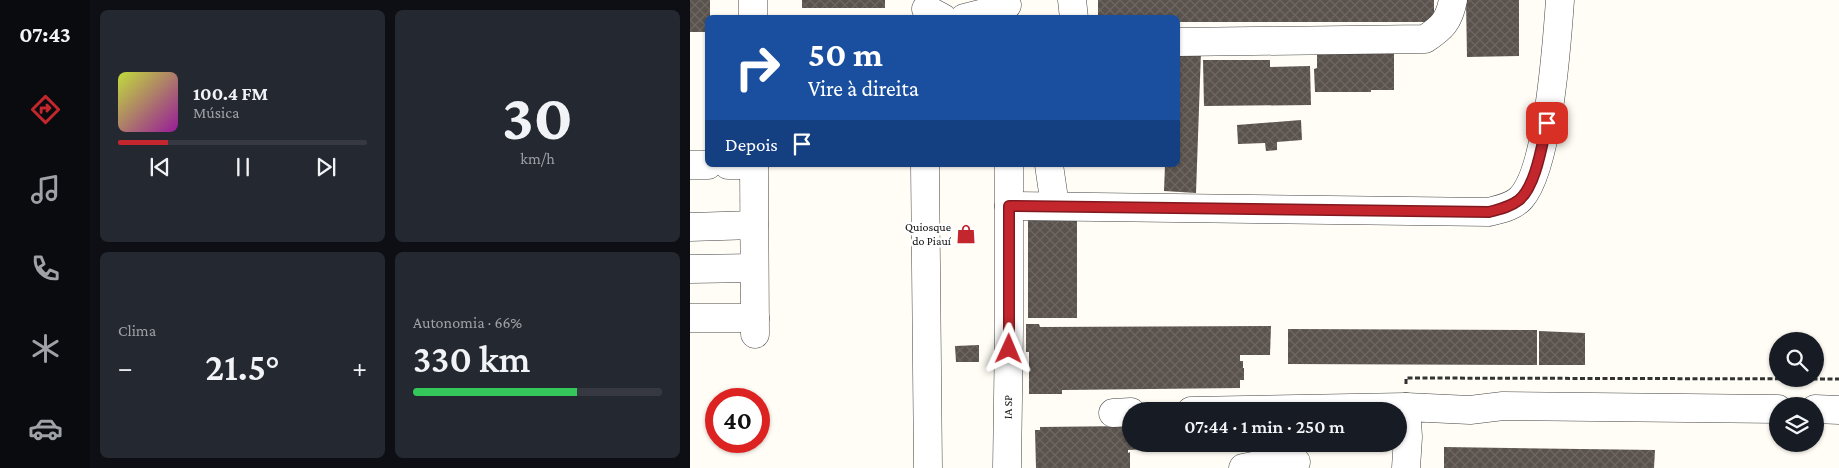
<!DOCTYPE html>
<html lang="pt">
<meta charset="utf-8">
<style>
:root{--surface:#171b24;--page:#242831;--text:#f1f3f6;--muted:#9ea1a6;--line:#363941;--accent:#c4262e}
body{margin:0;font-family:"Crimson Pro",serif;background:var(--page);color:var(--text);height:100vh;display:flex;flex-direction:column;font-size:19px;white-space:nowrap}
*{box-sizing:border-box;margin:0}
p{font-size:16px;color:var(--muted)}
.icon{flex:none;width:28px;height:28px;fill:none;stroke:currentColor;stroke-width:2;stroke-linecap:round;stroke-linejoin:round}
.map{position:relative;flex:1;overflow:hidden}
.drawer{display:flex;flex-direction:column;gap:10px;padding:10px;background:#0d0f14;width:600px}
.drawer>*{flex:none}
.top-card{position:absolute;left:15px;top:15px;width:475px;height:152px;border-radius:8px;box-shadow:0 1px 4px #0004;background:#1a4fa0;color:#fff;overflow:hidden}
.controls{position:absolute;left:1079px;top:332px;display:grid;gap:10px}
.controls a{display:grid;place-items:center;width:55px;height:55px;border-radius:50%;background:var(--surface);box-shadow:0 1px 4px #0004;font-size:25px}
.speed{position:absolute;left:15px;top:388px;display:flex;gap:10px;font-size:25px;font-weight:700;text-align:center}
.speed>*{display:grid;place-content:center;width:65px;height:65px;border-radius:50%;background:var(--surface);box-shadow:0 1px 4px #0004;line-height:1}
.speed .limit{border:8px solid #d22;background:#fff;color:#111}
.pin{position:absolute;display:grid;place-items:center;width:42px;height:42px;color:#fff;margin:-21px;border-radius:10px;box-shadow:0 2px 8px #0006}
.me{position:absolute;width:55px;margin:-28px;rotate:1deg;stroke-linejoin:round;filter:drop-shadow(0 0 4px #0008)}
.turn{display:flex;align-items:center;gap:18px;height:105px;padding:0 20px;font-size:22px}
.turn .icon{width:65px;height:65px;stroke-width:2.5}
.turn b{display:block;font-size:35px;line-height:42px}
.then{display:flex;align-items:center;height:48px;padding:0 20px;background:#0003;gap:10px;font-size:19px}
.big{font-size:38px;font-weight:600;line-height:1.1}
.drawer .card{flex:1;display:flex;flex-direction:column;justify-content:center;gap:8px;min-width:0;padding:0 18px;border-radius:8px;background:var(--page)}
.drawer .dial{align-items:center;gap:0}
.dial b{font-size:65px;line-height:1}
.song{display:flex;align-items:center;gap:15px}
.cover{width:60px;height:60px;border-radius:8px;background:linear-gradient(135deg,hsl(70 70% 55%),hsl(300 70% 35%))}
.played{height:5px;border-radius:2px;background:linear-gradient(90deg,var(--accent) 20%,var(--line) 20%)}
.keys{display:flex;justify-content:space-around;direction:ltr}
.heat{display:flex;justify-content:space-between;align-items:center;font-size:28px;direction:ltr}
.charge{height:8px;border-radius:4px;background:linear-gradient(90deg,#34c759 66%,var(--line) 0)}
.drawer .tiles{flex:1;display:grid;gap:10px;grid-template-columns:repeat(2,1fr)}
.trip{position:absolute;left:432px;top:402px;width:285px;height:50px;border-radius:25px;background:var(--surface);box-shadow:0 1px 4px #0004;font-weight:600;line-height:50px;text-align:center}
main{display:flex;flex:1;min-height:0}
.tabs{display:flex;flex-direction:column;width:90px;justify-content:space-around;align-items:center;background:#090b0e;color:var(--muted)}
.tabs .icon{width:35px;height:35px}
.tabs .active{color:var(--accent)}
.tabs b{font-size:22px;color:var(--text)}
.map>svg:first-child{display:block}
.building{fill:url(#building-cross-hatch)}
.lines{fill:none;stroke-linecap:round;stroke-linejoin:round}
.minor-casing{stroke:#444;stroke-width:29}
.path{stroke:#333;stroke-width:3;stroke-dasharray:5 2.5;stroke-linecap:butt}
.minor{stroke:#fff;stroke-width:28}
.route-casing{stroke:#7f191e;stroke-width:12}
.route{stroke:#c4262e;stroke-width:9}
.labels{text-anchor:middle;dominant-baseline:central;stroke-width:5;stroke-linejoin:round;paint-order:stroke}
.poi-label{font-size:12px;fill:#111;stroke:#fff;text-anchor:end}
.street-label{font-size:12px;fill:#111;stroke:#fff}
</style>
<main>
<nav class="tabs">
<b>07:43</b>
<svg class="icon active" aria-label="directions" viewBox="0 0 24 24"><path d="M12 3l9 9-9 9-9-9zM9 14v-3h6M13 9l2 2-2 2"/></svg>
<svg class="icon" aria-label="music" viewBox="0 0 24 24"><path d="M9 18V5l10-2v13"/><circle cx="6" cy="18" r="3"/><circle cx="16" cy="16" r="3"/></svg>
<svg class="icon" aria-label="phone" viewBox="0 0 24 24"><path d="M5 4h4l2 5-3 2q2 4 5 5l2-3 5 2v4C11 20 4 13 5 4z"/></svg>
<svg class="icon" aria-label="climate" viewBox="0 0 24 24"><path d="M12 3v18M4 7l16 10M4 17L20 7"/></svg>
<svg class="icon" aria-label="car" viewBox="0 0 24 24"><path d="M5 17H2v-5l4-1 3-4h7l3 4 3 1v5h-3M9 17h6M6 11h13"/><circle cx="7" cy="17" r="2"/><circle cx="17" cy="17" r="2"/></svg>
</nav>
<section class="drawer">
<div class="tiles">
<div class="card">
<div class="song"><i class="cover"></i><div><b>100.4 FM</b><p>Música</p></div></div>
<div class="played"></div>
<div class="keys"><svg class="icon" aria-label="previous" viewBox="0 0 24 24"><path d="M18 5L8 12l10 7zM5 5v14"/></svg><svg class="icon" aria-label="pause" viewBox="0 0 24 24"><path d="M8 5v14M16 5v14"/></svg><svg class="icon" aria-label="next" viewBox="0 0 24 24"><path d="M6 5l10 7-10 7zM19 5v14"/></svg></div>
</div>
<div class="card dial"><b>30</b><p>km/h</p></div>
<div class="card"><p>Clima</p>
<div class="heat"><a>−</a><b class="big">21.5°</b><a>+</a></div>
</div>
<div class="card"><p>Autonomia · 66%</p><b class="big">330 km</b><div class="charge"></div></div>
</div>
</section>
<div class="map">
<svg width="1149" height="468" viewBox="0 0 1149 468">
<defs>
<pattern id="building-cross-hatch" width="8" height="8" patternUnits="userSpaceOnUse" patternTransform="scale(1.25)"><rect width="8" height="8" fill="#5a524d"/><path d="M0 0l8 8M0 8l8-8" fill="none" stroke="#6d6662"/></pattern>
</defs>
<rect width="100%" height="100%" fill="#fffdf5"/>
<g class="building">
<path d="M 0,0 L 20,0 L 20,18 L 18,18 L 18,32 L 0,32 Z"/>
<rect x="112" y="0" width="83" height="8"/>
<path d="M 408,0 L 744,0 L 744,22 L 488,22 L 488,18 L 408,18 Z"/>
<path d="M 776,0 L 829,0 L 829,56 L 777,57 Z"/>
<path d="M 488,51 L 511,52 L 506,193 L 474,191 L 475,165 L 488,165 Z"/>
<path d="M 627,51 L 704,52 L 704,90 L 681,90 L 681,92 L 625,92 L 624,69 L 627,68 Z"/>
<path d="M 513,60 L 580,60 L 580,67 L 620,66 L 621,105 L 514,106 Z"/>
<path d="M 611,120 L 612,140 L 587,142 L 587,150 L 576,151 L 575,143 L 548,144 L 547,125 Z"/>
<rect x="338" y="219" width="49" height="99"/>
<path d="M 336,324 L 349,324 L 350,327 L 581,326 L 580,355 L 550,355 L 550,361 L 553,361 L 553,368 L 554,368 L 554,380 L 550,380 L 550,388 L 372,390 L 372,394 L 339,394 L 339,352 L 336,352 Z"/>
<path d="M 598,329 L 847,330 L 847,365 L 598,364 Z"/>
<path d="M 849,331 L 895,333 L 895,365 L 849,365 Z"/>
<path d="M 289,345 L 289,362 L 266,362 L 265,346 Z"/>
<path d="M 438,426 L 438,429 L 441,429 L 441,444 L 456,444 L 456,449 L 438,450 L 438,453 L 440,452 L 440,468 L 346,468 L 345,430 L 350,430 L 350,427 Z"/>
<path d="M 754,447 L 965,450 L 964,468 L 754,468 Z"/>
</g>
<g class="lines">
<defs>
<g id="minor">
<path d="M 63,0 L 63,18"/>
<path d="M 382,0 L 384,18"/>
<path d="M 236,9 L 253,18"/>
<path d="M 274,18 L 302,11 L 317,5"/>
<path d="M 488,42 L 735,39 C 752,28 759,21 763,0"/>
<path d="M 0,165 L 18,165"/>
<path d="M 38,165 L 64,165"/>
<path d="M 64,165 L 65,334"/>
<path d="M 235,165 L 238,468"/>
<path d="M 359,165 L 365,206"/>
<path d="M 319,206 L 799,212 C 810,209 823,207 831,198 C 858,169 867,43 870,0"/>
<path d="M 0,227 L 64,225"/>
<path d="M 0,269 L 64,268"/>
<path d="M 0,318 L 65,318"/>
<path d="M 1125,409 L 1149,410"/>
<path d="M 501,411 L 716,407"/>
<path d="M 423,413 L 441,412"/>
<path id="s1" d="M 317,468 L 319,329 L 319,165"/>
<path d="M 553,468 L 568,465 L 606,462"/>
<path d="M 716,468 L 718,437 L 716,407 L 780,410 L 813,406 L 1088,409"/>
</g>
</defs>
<use href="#minor" class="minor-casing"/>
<path class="path" d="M 716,384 L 716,378 L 1149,379"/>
<use href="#minor" class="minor"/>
</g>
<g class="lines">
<defs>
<path id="route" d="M 319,349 L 319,206 L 799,212 C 810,209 820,207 829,200 C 846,186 852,144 857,123"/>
</defs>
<use href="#route" class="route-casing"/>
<use href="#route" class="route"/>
</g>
<defs>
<symbol id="shop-bare" viewBox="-9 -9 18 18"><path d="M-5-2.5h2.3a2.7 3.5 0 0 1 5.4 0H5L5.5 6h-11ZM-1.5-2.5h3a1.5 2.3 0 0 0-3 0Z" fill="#c4262e" stroke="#fff" stroke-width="2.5" paint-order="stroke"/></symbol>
</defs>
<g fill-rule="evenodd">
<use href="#shop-bare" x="262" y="220" width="28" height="28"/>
</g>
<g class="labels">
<g class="poi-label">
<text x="261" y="227">Quiosque<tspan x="261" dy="14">do Piauí</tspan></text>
</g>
<g class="street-label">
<text stroke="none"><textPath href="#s1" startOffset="61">IA SP</textPath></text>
</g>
</g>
</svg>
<div class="controls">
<a><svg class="icon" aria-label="search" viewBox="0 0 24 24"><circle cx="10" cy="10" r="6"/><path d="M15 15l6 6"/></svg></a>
<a><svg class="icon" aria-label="layers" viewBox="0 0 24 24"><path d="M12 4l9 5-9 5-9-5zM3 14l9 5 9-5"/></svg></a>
</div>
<div class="speed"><div class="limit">40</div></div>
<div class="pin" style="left:857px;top:123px;background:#d93025"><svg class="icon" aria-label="arrive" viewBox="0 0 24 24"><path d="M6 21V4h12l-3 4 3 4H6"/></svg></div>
<svg class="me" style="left:319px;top:349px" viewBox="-20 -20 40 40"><path d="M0-17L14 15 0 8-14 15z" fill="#c4262e" stroke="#fff" stroke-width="4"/></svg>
<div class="trip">07:44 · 1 min · 250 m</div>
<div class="top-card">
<div class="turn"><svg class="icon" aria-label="right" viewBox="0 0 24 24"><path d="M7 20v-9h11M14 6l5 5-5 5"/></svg><div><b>50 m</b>Vire à direita</div></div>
<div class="then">Depois<svg class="icon" aria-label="arrive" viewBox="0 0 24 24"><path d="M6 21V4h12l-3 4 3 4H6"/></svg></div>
</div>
</div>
</main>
